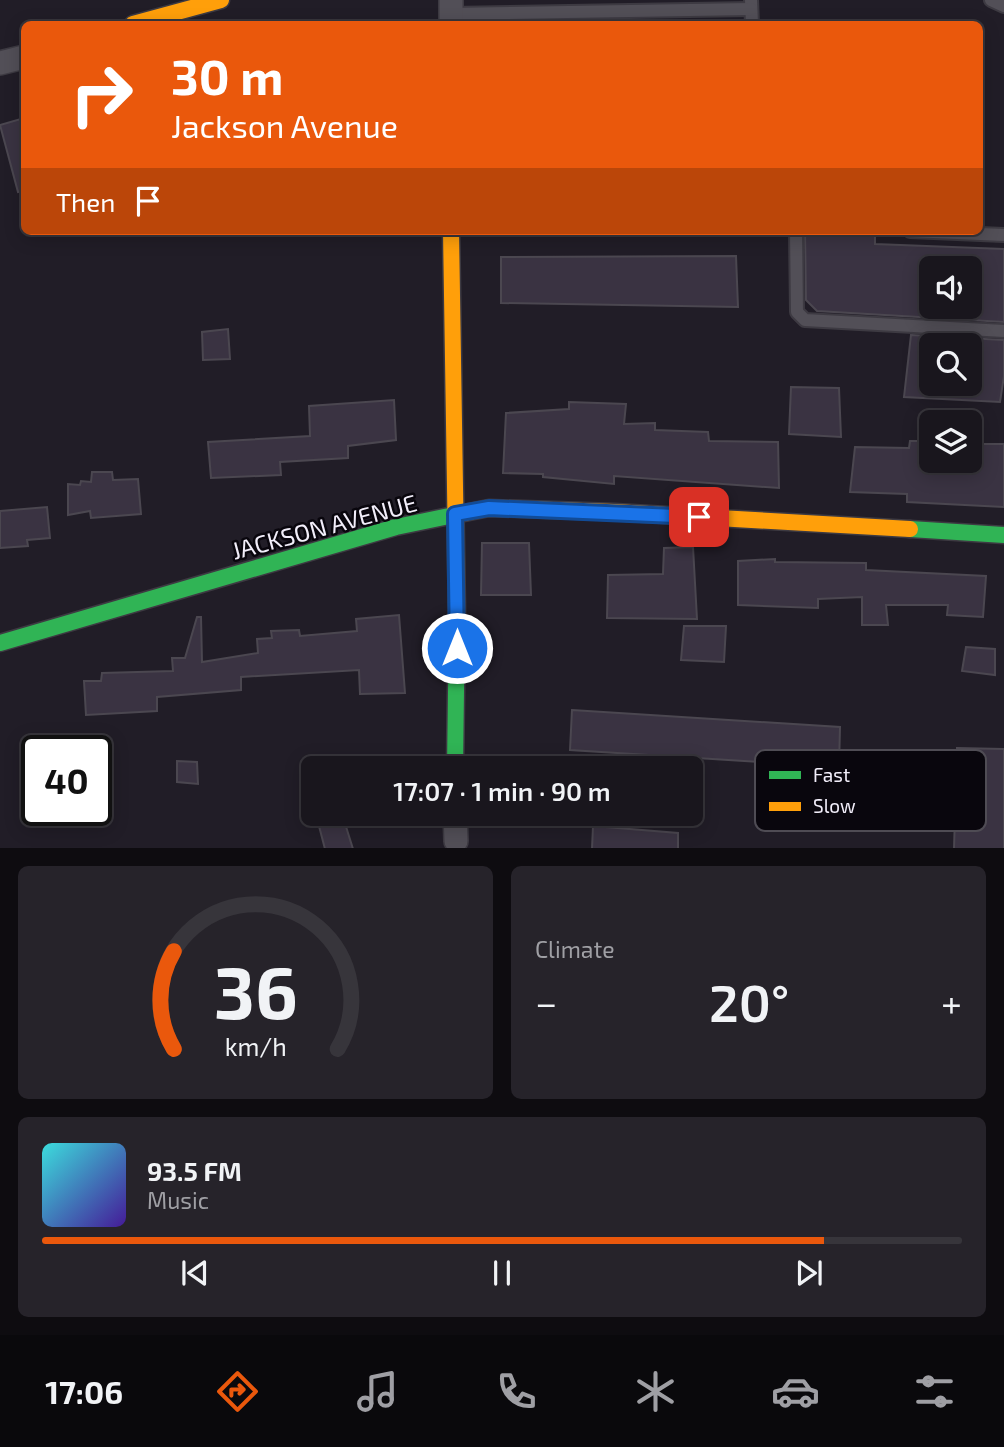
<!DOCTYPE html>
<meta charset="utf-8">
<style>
:root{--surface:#19161d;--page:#26232a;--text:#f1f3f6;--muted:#9f9fa4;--line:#37353b;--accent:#ea580c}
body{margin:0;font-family:"Exo 2",sans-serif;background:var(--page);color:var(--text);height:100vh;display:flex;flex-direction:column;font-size:26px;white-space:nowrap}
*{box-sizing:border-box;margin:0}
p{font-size:23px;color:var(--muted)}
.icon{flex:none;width:38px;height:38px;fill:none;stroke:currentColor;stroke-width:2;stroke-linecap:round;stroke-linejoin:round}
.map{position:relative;height:848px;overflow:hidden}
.drawer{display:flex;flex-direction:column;gap:18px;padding:18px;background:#0e0c10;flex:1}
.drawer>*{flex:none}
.guide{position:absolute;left:21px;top:21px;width:962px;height:214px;border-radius:10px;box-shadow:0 4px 18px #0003,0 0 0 2px var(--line);background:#ea580c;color:#fff;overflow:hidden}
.buttons{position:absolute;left:919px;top:256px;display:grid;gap:14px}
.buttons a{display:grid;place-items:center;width:63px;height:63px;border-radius:10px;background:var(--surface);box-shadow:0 4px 18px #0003,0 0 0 2px var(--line);font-size:35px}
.speed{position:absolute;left:21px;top:735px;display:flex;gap:14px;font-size:35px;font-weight:700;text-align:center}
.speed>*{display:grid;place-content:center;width:91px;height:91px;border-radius:50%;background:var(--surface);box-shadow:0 4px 18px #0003,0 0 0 2px var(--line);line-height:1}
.speed .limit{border:4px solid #111;border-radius:10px;background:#fff;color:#111}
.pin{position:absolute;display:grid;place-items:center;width:60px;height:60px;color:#fff;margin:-30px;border-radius:14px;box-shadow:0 4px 10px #0006}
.me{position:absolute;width:77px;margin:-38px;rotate:0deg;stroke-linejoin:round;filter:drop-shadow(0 0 5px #0008)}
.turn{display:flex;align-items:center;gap:24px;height:147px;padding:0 35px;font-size:32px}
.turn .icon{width:91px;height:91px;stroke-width:2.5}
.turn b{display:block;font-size:49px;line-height:60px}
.then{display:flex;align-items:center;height:66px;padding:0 35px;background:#0003;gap:14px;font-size:26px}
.big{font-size:52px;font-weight:600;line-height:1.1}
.drawer .tile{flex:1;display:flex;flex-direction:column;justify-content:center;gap:10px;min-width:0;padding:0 24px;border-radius:10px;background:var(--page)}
.drawer .dial{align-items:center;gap:0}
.dial svg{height:182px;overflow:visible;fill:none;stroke:var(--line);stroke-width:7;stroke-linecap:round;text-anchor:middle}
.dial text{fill:var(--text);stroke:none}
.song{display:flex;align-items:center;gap:21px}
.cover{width:84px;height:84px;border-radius:10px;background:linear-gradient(135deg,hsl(180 70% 55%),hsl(260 70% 35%))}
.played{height:7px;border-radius:4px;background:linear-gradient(90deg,var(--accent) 85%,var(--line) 85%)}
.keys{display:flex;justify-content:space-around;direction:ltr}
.heat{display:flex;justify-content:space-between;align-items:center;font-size:38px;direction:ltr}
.drawer .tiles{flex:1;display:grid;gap:18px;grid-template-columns:1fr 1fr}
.tile:last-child{grid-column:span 2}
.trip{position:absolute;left:301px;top:756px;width:402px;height:70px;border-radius:10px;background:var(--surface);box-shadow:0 4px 18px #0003,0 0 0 2px var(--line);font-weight:600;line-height:70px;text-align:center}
.menu{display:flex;height:112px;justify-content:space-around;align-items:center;background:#0a090c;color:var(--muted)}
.menu .icon{width:49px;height:49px}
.menu .current{color:var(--accent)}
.menu b{font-size:32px;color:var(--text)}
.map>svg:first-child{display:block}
.building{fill:#3a3342;stroke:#4b4750;stroke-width:2;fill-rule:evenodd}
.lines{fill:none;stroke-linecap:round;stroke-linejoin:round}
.lane-casing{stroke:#3d3a42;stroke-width:16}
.street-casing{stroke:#3d3a42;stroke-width:26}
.fast-casing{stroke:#3d3a42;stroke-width:19}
.slow-casing{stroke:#3d3a42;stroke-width:19}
.lane{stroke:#524f57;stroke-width:12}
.street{stroke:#524f57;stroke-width:23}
.fast{stroke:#30b455;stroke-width:16}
.slow{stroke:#ff9f0a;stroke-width:16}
.route-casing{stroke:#114b97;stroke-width:18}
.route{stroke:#1a73e8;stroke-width:12}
.labels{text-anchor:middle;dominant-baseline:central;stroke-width:5;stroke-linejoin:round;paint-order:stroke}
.street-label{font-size:24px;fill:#f2eefa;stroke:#09060d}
.key{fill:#09060d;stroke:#4f4c54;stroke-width:2}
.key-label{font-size:19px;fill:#f2eefa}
</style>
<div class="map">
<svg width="1004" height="849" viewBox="0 0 1004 849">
<rect width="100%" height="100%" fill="#211d27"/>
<g class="building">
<path d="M 24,118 L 24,191 L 18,192 L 0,125 Z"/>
<path d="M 805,231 L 875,231 L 875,244 L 1004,249 L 1004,322 L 817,311 L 806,300 ZM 931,268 L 970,268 L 970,306 L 931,306 Z"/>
<path d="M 736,256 L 738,307 L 501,303 L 501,257 Z"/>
<path d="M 228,329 L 230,359 L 203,360 L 202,332 Z"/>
<path d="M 911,335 L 1004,340 L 1004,376 L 1000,402 L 904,397 ZM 931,345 L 970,345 L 970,383 L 931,383 Z"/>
<path d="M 791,387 L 839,388 L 841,437 L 789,434 Z"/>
<path d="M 394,400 L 396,440 L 348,446 L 348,458 L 280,462 L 281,475 L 211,478 L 208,442 L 310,436 L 309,406 Z"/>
<path d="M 569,402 L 626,404 L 624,424 L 655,423 L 655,430 L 708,432 L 709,441 L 778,442 L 779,488 L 614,476 L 614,484 L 543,477 L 543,474 L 503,473 L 506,413 L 569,409 Z"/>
<path d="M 910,441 L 931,441 L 931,460 L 970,460 L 972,444 L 1004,444 L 1004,507 L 907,502 L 907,494 L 850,492 L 855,447 L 909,448 Z"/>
<path d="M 92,472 L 112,472 L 113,480 L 138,479 L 141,514 L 91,518 L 90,511 L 68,515 L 68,484 L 80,485 L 81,481 L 91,482 Z"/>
<path d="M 47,507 L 50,538 L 27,540 L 28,546 L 0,548 L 0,511 Z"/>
<path d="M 482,543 L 529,543 L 531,595 L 481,595 Z"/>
<path d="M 693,547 L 697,619 L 607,618 L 608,575 L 663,574 L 664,548 Z"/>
<path d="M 775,559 L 775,562 L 866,563 L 866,570 L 986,576 L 983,617 L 947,615 L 948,605 L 886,605 L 888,625 L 862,625 L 862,597 L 818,599 L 818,608 L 738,605 L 738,561 Z"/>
<path d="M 399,615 L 405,693 L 360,694 L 359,670 L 241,677 L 241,690 L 157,697 L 157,711 L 86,715 L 84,681 L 101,681 L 102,673 L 173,671 L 172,658 L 185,658 L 197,617 L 201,617 L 202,662 L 258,653 L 257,639 L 272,638 L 271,631 L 299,630 L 300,636 L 357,631 L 356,619 Z"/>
<path d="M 684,626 L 726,626 L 724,662 L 681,660 Z"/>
<path d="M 966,647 L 995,649 L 995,675 L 962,671 Z"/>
<path d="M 572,710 L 840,727 L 839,767 L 570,750 Z"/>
<path d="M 957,748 L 1004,749 L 1004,849 L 954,849 Z"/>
<path d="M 177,761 L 197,762 L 198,784 L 177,782 Z"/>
<path d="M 343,817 L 353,849 L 325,849 L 319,826 Z"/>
<path d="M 593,826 L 678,833 L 678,849 L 592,849 Z"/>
</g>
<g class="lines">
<defs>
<g id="lane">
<path d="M 751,0 L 752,24"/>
<path d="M 991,0 L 1004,6"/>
<path d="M 451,14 L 751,9"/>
<path d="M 796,231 L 797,312 L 805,320 L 1004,331"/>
<path d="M 910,231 L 1004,235"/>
</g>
<g id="street">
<path d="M 451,24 L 451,0"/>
<path d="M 0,63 L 24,57"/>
<path d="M 455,814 L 456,841"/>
</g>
<g id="fast">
<path d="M 910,529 L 1004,535"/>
<path d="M 0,643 L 396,527 L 459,514"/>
<path d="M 455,768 L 457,615"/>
</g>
<g id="slow">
<path d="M 133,24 L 221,0"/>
<path d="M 451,231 L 457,615"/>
<path d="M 459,514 L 489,508 L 614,512 L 910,529"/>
</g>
</defs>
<use href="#lane" class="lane-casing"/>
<use href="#street" class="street-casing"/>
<use href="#fast" class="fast-casing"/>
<use href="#slow" class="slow-casing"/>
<use href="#lane" class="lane"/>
<use href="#street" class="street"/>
<use href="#fast" class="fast"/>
<use href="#slow" class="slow"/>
</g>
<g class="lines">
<defs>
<path id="route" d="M 457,648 L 455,514 L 489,508 L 699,517"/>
</defs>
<use href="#route" class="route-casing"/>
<use href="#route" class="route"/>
</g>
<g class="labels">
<g class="street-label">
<text transform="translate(324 526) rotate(-15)">JACKSON AVENUE</text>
</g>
</g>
<rect x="755" y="750" width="231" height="81" rx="10" class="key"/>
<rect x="769" y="771" width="32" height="8" fill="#30b455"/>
<rect x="769" y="802" width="32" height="9" fill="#ff9f0a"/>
<g class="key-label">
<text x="813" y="782">Fast</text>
<text x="813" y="813">Slow</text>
</g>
</svg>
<div class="buttons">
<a><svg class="icon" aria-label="sound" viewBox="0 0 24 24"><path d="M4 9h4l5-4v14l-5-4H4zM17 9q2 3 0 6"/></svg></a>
<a><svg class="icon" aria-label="search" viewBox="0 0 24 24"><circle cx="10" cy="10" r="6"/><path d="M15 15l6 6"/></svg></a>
<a><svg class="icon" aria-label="layers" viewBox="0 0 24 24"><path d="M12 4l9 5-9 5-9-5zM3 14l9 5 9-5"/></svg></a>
</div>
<div class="speed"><div class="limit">40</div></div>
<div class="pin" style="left:699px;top:517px;background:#d93025"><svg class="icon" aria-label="arrive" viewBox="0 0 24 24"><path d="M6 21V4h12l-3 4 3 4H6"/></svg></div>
<svg class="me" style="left:457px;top:648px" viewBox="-20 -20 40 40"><circle r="17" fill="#1a73e8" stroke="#fff" stroke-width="3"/><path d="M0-11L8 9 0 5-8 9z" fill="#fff"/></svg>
<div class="trip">17:07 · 1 min · 90 m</div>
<div class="guide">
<div class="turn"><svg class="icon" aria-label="right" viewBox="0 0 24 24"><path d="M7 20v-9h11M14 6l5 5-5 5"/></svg><div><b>30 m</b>Jackson Avenue</div></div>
<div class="then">Then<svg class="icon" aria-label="arrive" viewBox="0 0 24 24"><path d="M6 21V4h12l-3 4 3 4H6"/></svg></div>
</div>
</div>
<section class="drawer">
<div class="tiles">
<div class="tile dial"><svg viewBox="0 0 100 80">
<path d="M14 69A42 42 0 1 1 86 69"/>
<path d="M14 69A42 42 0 0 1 14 26" stroke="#ea580c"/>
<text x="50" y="56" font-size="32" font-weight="700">36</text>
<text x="50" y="72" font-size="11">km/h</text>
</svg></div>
<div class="tile"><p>Climate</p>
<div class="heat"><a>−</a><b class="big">20°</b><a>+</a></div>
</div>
<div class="tile">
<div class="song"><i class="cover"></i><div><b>93.5 FM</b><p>Music</p></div></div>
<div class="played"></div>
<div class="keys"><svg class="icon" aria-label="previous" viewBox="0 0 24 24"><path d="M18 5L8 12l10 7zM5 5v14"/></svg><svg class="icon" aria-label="pause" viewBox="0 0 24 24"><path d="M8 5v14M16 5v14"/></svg><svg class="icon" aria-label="next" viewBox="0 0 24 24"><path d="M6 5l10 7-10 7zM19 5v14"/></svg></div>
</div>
</div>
</section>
<nav class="menu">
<b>17:06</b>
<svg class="icon current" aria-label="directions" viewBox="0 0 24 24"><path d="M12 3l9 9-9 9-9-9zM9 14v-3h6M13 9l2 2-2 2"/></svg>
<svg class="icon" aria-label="music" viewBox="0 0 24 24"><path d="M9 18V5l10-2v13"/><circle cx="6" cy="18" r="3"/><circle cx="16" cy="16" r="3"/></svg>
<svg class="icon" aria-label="phone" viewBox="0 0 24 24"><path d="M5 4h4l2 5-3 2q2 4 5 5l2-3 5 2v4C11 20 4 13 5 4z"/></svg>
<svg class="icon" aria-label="climate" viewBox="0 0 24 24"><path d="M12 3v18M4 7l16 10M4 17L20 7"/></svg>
<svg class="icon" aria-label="car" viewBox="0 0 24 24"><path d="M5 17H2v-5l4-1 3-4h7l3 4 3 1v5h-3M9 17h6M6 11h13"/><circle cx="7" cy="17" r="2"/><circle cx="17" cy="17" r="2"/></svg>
<svg class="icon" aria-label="filters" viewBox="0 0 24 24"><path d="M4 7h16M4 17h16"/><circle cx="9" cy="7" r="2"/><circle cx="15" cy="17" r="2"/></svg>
</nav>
